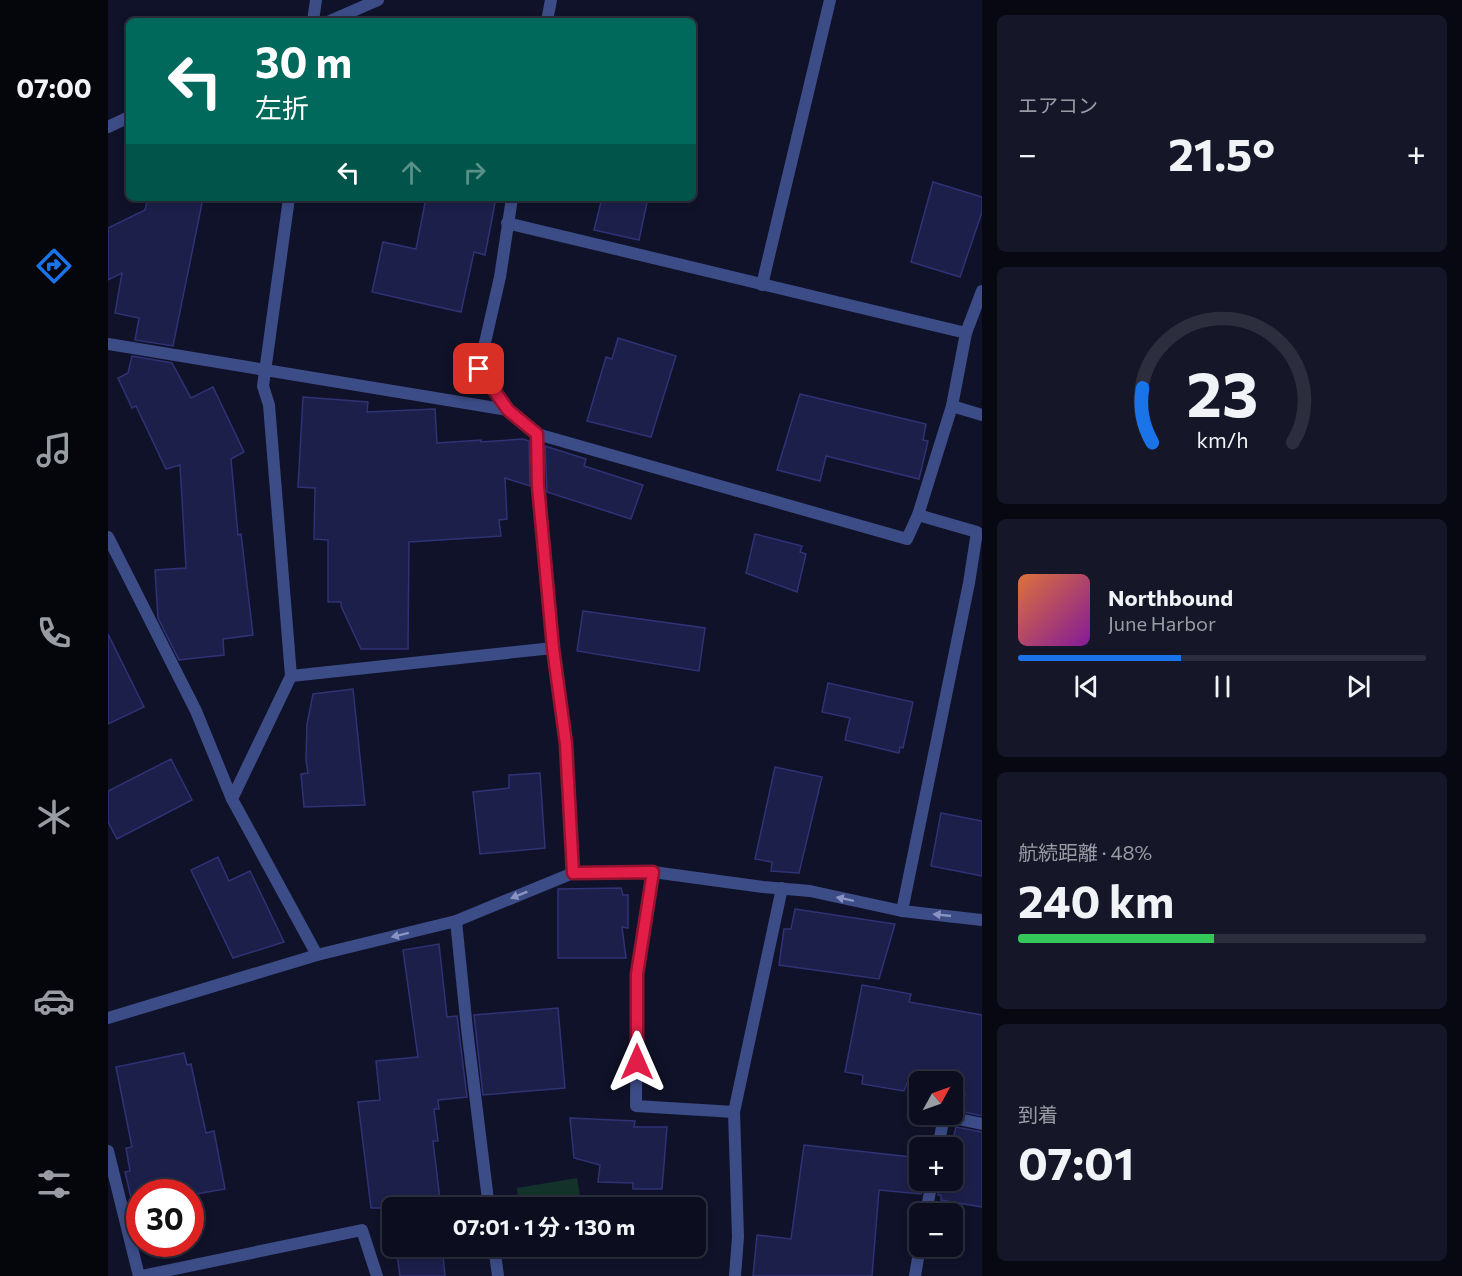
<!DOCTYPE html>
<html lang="ja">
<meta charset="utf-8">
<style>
:root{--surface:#0c0e1f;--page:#151728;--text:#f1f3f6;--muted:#9a9ca4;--line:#2c2e3d;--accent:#1a73e8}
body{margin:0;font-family:Commissioner,"Noto Sans JP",sans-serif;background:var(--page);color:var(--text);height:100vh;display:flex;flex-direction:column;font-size:22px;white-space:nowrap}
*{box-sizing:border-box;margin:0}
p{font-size:20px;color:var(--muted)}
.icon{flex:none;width:33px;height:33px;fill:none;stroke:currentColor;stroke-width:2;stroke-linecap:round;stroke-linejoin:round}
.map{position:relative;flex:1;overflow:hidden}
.sheet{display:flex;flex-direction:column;gap:15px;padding:15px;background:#070811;width:480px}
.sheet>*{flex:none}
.hud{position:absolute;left:18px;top:18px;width:570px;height:183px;border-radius:9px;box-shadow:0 3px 9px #0003,0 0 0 2px var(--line);background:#00695c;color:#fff;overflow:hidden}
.needle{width:39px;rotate:50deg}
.fabs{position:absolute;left:801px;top:1071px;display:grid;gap:12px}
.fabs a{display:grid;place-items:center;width:54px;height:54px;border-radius:9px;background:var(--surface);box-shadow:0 3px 9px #0003,0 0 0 2px var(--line);font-size:30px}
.speed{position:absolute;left:18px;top:1179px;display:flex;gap:12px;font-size:30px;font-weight:700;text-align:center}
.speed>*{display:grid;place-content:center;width:78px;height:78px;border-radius:50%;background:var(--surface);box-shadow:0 3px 9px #0003,0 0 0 2px var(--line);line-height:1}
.speed .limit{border:9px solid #d22;background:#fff;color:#111}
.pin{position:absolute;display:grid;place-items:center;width:51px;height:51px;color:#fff;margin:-26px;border-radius:12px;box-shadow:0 3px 9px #0006}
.me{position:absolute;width:66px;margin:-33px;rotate:0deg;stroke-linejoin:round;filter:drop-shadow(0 0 4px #0008)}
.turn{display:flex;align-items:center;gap:21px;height:126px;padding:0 30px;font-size:27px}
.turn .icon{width:78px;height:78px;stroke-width:2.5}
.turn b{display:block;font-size:42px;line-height:51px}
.lanes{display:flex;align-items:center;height:57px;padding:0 30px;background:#0003;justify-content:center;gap:30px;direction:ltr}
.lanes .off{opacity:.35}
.big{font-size:45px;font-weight:700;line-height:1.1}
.sheet .card{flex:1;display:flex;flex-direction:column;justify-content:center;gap:9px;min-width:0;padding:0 21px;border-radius:9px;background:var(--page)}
.sheet .dial{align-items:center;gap:0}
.dial svg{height:156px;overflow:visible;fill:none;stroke:var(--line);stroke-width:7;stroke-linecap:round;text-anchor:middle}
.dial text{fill:var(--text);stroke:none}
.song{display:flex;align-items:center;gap:18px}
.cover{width:72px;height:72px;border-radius:9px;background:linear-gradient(135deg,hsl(20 70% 55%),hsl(290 70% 35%))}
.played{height:6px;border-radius:3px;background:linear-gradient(90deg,var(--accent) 40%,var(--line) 40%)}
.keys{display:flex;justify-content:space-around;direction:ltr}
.heat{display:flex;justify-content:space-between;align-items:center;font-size:33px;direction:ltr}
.charge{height:9px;border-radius:4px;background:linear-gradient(90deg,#34c759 48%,var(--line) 0)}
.trip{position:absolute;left:274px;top:1197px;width:324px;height:60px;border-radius:9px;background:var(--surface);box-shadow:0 3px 9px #0003,0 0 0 2px var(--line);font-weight:700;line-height:60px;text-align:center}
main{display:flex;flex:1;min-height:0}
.menu{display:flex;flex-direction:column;width:108px;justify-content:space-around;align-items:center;background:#05060c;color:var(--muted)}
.menu .icon{width:42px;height:42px}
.menu .on{color:var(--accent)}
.menu b{font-size:27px;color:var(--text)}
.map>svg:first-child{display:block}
.green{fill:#13332a}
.building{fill:#1c1f4a;stroke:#2f3275;stroke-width:1.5}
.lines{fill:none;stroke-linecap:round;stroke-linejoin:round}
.service{stroke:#3c4c87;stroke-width:12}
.minor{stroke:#3c4c87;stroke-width:12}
.oneway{fill:#8a94c3}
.route-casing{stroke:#92132f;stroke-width:15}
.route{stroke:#e11d48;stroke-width:10}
</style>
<main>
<nav class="menu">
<b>07:00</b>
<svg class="icon on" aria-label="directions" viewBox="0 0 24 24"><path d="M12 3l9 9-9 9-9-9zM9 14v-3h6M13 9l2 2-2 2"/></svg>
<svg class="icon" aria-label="music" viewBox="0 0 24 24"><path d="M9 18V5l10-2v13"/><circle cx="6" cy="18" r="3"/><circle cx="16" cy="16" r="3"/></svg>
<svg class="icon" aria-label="phone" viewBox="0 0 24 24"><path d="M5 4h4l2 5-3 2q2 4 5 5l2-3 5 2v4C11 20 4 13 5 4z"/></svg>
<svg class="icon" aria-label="climate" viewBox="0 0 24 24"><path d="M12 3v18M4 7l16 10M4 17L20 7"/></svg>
<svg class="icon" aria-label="car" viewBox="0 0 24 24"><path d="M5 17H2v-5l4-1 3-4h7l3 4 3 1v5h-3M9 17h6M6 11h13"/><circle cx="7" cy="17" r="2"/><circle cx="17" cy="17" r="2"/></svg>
<svg class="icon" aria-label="filters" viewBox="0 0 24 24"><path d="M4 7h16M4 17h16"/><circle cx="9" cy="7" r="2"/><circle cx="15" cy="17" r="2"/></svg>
</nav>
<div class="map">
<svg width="874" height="1276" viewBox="0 0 874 1276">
<rect width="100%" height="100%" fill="#101229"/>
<path class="green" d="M 469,1178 L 474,1207 L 411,1207 L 409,1188 Z"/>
<g class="building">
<path d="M 825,182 L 874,197 L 874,212 L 852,277 L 803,262 Z"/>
<path d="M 95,198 L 65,346 L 27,340 L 31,318 L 7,313 L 14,273 L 0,280 L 0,228 L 37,210 L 39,202 Z"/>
<path d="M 318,198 L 388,198 L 377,255 L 366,252 L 353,312 L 264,292 L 275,242 L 308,249 Z"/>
<path d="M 494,198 L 540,198 L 531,240 L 486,230 Z"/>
<path d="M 510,338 L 568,356 L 543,437 L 479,421 L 498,357 L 504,359 Z"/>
<path d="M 24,356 L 64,363 L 83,398 L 105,387 L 136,452 L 123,459 L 130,535 L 133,534 L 145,635 L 115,639 L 116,655 L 71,660 L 50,618 L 47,570 L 78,568 L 72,465 L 58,469 L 28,406 L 24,408 L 10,378 L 20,373 Z"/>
<path d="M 692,394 L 818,424 L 815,440 L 820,441 L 811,479 L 718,456 L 712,481 L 669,470 Z"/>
<path d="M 195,397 L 260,402 L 259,412 L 327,409 L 329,443 L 373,440 L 373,442 L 415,439 L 421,441 L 422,486 L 397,478 L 399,519 L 391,520 L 393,536 L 301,542 L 300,649 L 253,649 L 233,606 L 233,602 L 220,602 L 220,540 L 206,539 L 207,488 L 190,487 Z"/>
<path d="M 437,446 L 478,459 L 476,466 L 535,485 L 523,519 L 439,492 Z"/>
<path d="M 647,534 L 694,546 L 692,552 L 698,554 L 689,592 L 638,573 Z"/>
<path d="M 475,611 L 597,628 L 591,671 L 469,651 Z"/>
<path d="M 0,634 L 36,707 L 0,724 Z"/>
<path d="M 720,683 L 805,702 L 795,748 L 792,747 L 791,753 L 737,740 L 742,718 L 714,712 Z"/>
<path d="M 245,689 L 257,805 L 196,807 L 193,774 L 200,773 L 198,760 L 199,724 L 205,694 Z"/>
<path d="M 63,759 L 84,800 L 9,839 L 0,822 L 0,791 Z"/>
<path d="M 667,767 L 714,777 L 691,873 L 663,871 L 664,862 L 647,859 Z"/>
<path d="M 432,773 L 437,848 L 372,854 L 365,792 L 401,788 L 401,775 Z"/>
<path d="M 833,813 L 874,821 L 874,876 L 823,866 Z"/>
<path d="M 110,857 L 121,881 L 142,871 L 176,942 L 125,958 L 83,870 Z"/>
<path d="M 513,888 L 515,895 L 520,895 L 520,928 L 514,927 L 518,958 L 450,958 L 450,889 Z"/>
<path d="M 687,909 L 787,924 L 771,979 L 671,965 L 676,929 L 683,929 Z"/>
<path d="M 331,944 L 339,1017 L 349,1016 L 359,1097 L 330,1100 L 331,1109 L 326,1109 L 330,1141 L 325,1141 L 333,1208 L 285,1208 L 285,1229 L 282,1208 L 263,1208 L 250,1102 L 272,1100 L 268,1061 L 310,1057 L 295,950 Z"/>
<path d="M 754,985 L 803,994 L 801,1002 L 874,1015 L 874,1116 L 852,1111 L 857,1094 L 844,1092 L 844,1082 L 812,1082 L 812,1085 L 799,1083 L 796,1091 L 754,1084 L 755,1075 L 737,1072 Z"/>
<path d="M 450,1008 L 457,1088 L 375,1095 L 366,1015 Z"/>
<path d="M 76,1053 L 79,1065 L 83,1064 L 98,1133 L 106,1131 L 117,1189 L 82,1195 L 82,1192 L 32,1192 L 32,1204 L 25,1206 L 17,1172 L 22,1171 L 18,1148 L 24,1147 L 8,1067 Z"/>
<path d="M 462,1118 L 527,1121 L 526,1127 L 559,1127 L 554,1189 L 525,1189 L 525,1183 L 490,1182 L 492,1165 L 466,1158 Z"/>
<path d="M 848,1127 L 874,1132 L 874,1207 L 833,1200 L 833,1195 L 830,1195 L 832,1180 L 844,1180 L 844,1148 L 843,1148 Z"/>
<path d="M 696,1145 L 812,1158 L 812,1180 L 816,1180 L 813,1194 L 771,1190 L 764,1276 L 645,1276 L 649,1235 L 683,1239 Z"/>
<path d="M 288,1246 L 334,1246 L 337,1276 L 292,1276 Z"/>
</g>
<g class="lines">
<g class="service">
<path d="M 439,21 L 443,0"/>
<path d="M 399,223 L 858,333"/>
<path d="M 654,285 L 722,0"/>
<path d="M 844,406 L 874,415"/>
<path d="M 400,410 L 371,369 L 392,277 L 404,198"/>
<path d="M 183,676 L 445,648"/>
<path d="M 348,921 L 359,1029 L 381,1208"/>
<path d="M 626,1112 L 674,888"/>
<path d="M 830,1148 L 836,1116 L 874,1124"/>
<path d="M 818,1214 L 824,1180"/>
<path d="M 386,1246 L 390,1276"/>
<path d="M 33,1276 L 254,1230 L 269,1276"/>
<path d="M 807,1276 L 812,1246"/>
</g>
<g class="minor">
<path d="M 205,21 L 208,0"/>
<path d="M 222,21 L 270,0"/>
<path d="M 0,127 L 21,117"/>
<path d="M 0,344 L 400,410 L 429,434 L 799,539 L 810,515 L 844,406 L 858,333 L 874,291"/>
<path d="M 429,434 L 430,486 L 445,648 L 458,744 L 465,873"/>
<path d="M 0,537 L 88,711 L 124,799 L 209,955"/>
<path d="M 124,799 L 183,676 L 161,405 L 155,386 L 181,198"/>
<path d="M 545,872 L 529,973 L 528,1106 L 626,1112 L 630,1237 L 627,1276"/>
<path d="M 794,911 L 861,583 L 869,532 L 810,515"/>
<path d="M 0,1018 L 209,955 L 348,921 L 465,873 L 545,872 L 655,887 L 702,891 L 794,911 L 874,920"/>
<path d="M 0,1151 L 31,1276"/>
</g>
</g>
<defs><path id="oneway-solid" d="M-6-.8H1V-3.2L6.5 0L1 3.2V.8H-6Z" transform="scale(1.5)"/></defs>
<g class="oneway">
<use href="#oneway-solid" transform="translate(411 895) rotate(158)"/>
<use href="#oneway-solid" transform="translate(737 899) rotate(-168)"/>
<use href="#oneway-solid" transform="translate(834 915) rotate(-174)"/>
<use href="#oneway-solid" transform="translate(292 935) rotate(166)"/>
</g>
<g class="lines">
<defs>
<path id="route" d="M 371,369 L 400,410 L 429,434 L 430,486 L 445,648 L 458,744 L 465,873 L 545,872 L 529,974 L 529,1062"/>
</defs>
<use href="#route" class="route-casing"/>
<use href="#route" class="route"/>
</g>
</svg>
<div class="fabs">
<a><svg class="needle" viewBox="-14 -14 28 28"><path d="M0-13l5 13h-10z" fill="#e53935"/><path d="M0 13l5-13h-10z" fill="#9a9ca4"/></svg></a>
<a>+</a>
<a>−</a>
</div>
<div class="speed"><div class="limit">30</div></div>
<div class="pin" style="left:371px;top:369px;background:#d93025"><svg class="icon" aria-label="arrive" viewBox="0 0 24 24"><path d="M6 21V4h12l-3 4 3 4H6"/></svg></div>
<svg class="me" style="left:529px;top:1062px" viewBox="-20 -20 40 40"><path d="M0-17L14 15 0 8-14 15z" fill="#e11d48" stroke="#fff" stroke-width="4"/></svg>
<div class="trip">07:01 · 1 分 · 130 m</div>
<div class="hud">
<div class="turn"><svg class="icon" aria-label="left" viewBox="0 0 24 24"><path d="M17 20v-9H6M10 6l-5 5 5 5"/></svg><div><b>30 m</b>左折</div></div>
<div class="lanes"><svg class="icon" aria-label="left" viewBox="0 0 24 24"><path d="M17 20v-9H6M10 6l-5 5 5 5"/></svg><svg class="icon off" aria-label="ahead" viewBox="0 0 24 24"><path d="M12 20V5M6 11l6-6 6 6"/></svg><svg class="icon off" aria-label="right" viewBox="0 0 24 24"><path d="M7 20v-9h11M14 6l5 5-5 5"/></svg></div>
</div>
</div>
<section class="sheet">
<div class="card"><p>エアコン</p>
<div class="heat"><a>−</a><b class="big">21.5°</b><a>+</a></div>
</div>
<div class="card dial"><svg viewBox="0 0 100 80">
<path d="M14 69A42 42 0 1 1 86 69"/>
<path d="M14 69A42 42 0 0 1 9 41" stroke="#1a73e8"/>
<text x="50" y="56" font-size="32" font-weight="700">23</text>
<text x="50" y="72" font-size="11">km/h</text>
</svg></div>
<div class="card">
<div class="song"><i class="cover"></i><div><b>Northbound</b><p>June Harbor</p></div></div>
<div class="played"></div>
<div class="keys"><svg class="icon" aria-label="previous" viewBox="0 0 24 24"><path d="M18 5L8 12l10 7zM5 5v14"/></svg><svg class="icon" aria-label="pause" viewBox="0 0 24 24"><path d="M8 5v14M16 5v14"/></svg><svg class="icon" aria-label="next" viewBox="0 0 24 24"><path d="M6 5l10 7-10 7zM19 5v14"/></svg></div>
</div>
<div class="card"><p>航続距離 · 48%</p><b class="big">240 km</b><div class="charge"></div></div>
<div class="card"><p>到着</p><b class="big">07:01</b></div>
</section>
</main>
